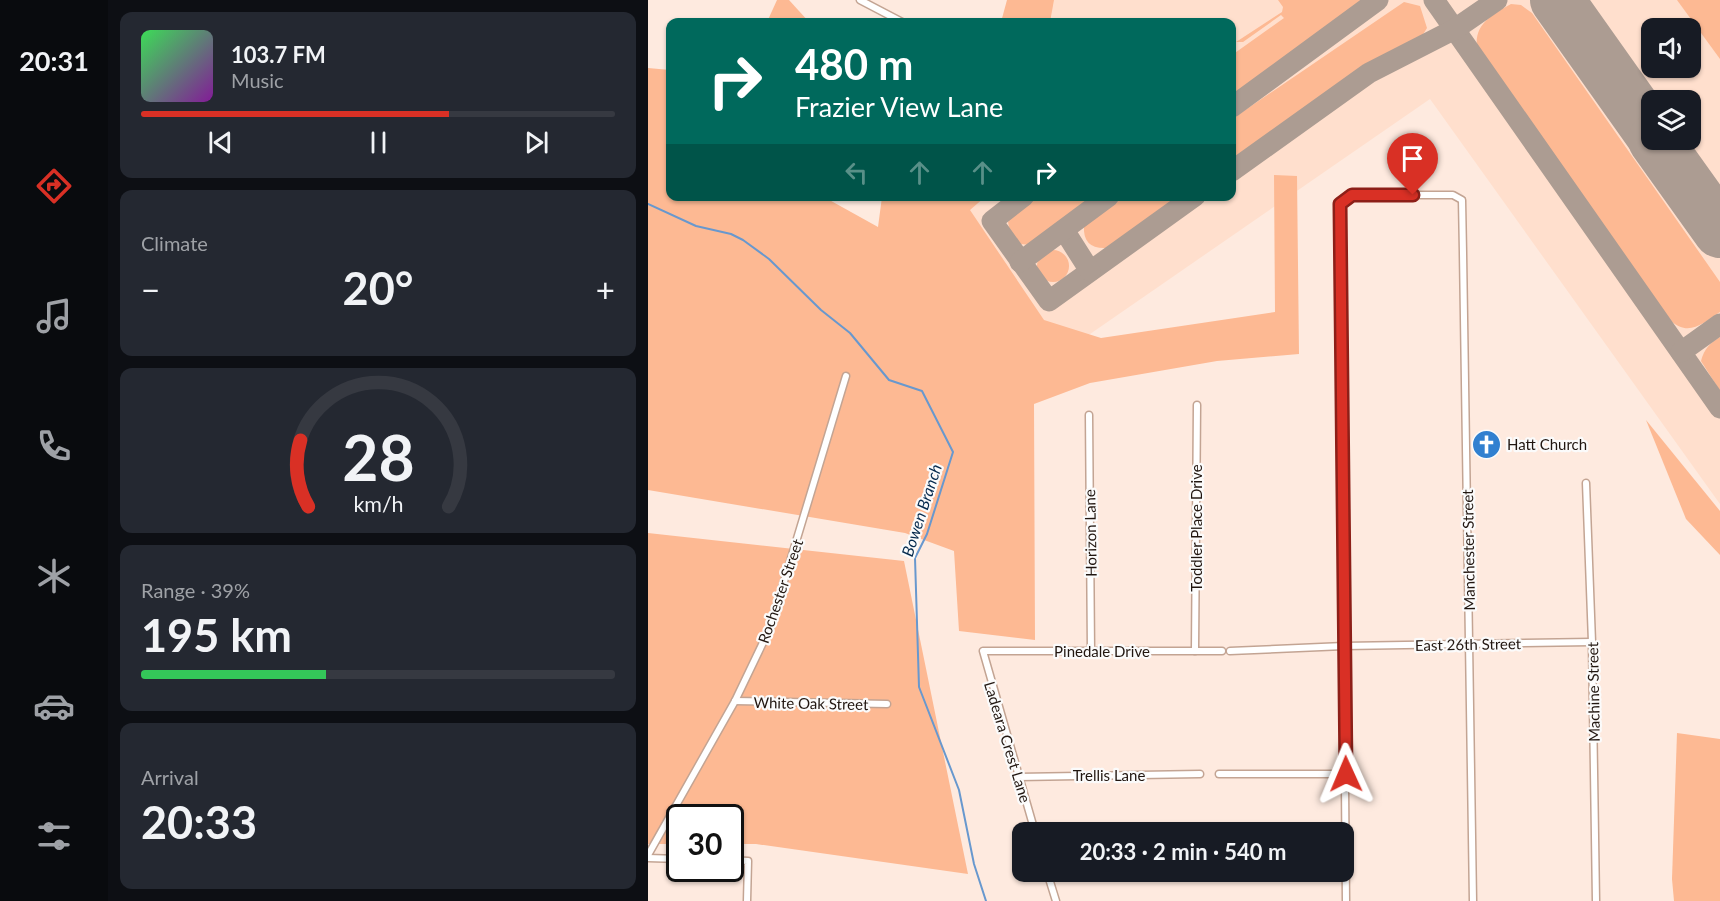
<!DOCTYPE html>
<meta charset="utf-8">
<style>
:root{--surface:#171b24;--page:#242831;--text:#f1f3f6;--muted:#9ea1a6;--line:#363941;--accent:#d93025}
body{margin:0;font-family:Lato,sans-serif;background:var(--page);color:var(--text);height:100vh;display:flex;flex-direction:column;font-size:22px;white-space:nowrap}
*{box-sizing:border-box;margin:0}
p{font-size:20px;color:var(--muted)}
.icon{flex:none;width:33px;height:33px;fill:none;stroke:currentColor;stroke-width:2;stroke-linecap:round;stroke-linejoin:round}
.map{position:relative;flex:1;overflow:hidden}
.drawer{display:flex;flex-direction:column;gap:12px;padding:12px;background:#0d0f14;width:540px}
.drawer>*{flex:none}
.banner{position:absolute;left:18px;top:18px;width:570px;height:183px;border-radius:12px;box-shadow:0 2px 4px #0004;background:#00695c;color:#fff;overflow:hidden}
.tools{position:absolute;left:993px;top:18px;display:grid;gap:12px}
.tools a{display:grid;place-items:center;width:60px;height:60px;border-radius:12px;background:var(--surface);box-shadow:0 2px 4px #0004;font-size:30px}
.speed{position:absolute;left:18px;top:804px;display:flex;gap:12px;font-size:30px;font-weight:700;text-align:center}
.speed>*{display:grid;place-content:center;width:78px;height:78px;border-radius:50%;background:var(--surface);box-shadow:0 2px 4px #0004;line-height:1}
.speed .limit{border:3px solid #111;border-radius:9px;background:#fff;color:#111}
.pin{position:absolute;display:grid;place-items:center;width:51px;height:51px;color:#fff;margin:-62px -26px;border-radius:50% 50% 50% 0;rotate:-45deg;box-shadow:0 0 6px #0007}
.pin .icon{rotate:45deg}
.me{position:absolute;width:66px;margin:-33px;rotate:359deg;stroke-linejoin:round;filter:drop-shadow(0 0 4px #0008)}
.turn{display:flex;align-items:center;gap:21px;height:126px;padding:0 30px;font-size:27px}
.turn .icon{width:78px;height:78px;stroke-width:2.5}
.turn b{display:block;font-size:42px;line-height:51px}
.lanes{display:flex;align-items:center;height:57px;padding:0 30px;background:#0003;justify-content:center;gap:30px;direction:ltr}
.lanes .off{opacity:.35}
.big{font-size:45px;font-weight:700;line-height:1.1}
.drawer .widget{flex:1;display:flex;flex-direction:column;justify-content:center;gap:9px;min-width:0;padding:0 21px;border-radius:12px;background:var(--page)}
.drawer .dial{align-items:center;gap:0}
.dial svg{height:156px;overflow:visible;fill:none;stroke:var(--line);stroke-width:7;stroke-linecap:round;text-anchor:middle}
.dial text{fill:var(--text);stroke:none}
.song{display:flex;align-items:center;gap:18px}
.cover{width:72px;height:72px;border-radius:9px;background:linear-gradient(135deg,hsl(130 70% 55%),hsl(290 70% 35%))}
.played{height:6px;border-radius:3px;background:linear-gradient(90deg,var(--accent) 65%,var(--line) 65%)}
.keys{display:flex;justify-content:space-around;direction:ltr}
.heat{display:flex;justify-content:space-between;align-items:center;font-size:33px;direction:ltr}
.charge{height:9px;border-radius:4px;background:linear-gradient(90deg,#34c759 39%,var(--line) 0)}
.trip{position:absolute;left:364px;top:822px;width:342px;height:60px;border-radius:12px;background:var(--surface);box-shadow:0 2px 4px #0004;font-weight:700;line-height:60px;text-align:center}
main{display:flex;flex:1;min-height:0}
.tab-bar{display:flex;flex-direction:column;width:108px;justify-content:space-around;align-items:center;background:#090b0e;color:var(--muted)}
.tab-bar .icon{width:42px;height:42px}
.tab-bar .current{color:var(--accent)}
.tab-bar b{font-size:27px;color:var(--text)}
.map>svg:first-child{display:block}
.built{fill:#ffdfcd;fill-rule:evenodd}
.green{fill:#fdb993}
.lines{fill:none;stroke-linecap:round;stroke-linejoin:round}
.stream{stroke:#6898ce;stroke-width:2}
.taxiway{stroke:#ac9c92;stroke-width:21}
.runway{stroke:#ac9c92;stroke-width:54}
.street-casing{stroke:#c3a493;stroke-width:9}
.street{stroke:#fff;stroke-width:6}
.route-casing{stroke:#8d1f18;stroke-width:15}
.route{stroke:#d93025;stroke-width:10}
.labels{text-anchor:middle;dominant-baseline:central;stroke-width:4.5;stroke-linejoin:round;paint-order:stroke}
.poi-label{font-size:15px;fill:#211610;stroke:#fbfbfb;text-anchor:start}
.street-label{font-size:15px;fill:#211610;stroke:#fbfbfb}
.water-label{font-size:16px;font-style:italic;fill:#062a4d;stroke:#fbfbfb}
</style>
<main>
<nav class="tab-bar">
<b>20:31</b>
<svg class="icon current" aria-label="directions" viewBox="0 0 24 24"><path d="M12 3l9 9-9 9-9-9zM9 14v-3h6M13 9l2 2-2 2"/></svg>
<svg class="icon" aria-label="music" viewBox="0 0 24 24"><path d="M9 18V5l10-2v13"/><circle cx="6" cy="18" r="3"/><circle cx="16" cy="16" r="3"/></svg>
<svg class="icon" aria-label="phone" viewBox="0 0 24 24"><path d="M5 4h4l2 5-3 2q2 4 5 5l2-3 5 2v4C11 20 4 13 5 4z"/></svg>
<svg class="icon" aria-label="climate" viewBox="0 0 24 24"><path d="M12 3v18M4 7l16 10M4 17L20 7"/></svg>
<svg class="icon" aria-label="car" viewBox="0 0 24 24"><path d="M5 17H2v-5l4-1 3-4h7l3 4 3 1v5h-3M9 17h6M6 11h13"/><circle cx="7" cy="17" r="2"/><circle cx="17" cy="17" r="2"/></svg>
<svg class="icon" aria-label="filters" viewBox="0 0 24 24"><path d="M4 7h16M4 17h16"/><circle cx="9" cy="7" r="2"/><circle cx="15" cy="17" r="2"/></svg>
</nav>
<section class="drawer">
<div class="widget">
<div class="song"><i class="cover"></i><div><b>103.7 FM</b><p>Music</p></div></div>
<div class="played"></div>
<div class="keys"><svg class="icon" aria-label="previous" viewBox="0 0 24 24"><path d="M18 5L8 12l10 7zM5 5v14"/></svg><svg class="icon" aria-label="pause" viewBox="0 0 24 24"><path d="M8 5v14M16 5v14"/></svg><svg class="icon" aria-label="next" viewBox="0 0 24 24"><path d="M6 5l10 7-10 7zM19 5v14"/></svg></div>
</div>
<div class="widget"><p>Climate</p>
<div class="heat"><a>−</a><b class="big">20°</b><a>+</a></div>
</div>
<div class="widget dial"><svg viewBox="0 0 100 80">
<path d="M14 69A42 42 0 1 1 86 69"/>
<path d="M14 69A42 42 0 0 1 10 35" stroke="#d93025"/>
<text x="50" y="56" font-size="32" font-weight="700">28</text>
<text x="50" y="72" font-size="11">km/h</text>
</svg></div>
<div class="widget"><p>Range · 39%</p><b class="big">195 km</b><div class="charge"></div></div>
<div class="widget"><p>Arrival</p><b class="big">20:33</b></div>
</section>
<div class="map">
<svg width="1072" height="901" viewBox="0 0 1072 901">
<rect width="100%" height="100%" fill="#feeadf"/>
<path class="built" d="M 369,0 L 1072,0 L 1072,504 L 782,99 L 403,361 L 315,197 L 584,196 L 584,22 L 362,22 ZM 1004,28 L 1042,28 L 1042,68 L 1004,68 ZM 1004,100 L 1042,100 L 1042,140 L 1004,140 Z"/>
<g class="green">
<path d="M 129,0 L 141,0 L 161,22 L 119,22 Z"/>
<path d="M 359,0 L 406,0 L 402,22 L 353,22 Z"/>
<path d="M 630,0 L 729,0 L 584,103 L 584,55 L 636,18 L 633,15 L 595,42 L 586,42 L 584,35 L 588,42 L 634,12 L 635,7 Z"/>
<path d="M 1029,0 L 1072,0 L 1072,59 Z"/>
<path d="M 756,2 L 772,6 L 779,28 L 771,41 L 695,80 L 584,159 L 584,119 Z"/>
<path d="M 863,4 L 873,5 L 884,13 L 1072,282 L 1072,312 C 1055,323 1041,337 1023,321 L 829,47 C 826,24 845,14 863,4 Z"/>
<path d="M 0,68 L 22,70 L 22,196 L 176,197 L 230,227 L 234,197 L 337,197 L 322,210 L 396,320 L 453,338 L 627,312 L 626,175 L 649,176 L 651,354 L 569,361 L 442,383 L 386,404 L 387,640 L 311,631 L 306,551 L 257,533 L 0,490 Z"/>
<path d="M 385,197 L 385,196 L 452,197 L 384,245 L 372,244 L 363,238 L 360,222 L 367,211 Z"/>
<path d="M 476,197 L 531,197 L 459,248 C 443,249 435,242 436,226 Z"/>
<circle cx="405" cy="266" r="16"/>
<path d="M 1072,337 L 1072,391 L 1053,361 C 1056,349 1062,343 1072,337 Z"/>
<path d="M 998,420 L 1072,511 L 1072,555 L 1038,519 Z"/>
<path d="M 0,533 L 256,561 L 320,874 L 108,844 L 83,844 L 82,818 L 32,818 L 31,844 L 0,844 Z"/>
<path d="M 1029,733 L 1072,739 L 1072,901 L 1026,901 L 1024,879 Z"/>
</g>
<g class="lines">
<path class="stream" d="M 0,204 L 48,226 L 83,234 L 95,240 L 121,259 L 173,310 L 202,333 L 241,380 L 274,391 L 305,452 L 279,534 L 267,558 L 271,687 L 311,790 L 326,864 L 338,901"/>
<g class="taxiway">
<path d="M 786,0 L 1072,408"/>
<path d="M 584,107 L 730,0"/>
<path d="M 584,171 L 721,73 L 807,29 L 849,0"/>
<path d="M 376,196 L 344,221 L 401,301 L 547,196"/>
<path d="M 416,230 L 442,271"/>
<path d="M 372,262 L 461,196"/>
<path d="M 1033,352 L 1072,324"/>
</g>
<g class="runway">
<path d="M 909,0 L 1004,134"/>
<path d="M 1007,140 L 1072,231"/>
</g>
<defs>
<g id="street">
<path d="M 212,0 L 254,22"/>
<path d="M 441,415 L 443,651"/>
<path d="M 938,483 L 944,642 L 948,901"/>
<path d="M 547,651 L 549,405"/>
<path d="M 582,651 L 696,646 L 944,642"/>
<path d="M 87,701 L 239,704"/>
<path d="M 571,774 L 698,774"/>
<path d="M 370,777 L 552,774"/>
<path d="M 387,832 L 335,651 L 574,651"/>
<path d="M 0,855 L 87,701 L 122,628 L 198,376"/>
<path d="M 0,858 L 32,859"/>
<path d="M 82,860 L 100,861 L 99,901"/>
<path d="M 399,872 L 408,901"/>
<path d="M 698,901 L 692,204 L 704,195 L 805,195 L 814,200 L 815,253 L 825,901"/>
</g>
</defs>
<use href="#street" class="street-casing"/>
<use href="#street" class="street"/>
</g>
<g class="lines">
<defs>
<path id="route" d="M 698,774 L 692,204 L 704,195 L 765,195"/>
</defs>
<use href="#route" class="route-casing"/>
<use href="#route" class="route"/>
</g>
<defs>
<symbol id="church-disc" viewBox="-11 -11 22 22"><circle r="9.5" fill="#3180d0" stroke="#fbfbfb"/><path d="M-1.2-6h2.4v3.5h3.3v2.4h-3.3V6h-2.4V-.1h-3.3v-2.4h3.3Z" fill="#fff"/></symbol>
</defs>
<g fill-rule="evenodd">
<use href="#church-disc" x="822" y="428" width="33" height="33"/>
</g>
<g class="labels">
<g class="poi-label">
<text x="859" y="444">Hatt Church</text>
</g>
<g class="street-label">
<text transform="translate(548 528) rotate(-90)">Toddler Place Drive</text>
<text transform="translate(442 533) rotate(-91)">Horizon Lane</text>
<text transform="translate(820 550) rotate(-91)">Manchester Street</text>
<text transform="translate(132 591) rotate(-71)">Rochester Street</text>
<text transform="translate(820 644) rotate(-1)">East 26th Street</text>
<text x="454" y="651">Pinedale Drive</text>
<text transform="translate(945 692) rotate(-91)">Machine Street</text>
<text transform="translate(163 703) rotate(1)">White Oak Street</text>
<text transform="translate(360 742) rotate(73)">Ladeara Crest Lane</text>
<text x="461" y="775">Trellis Lane</text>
</g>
<g class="water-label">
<text transform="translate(273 510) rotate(-72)">Bowen Branch</text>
</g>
</g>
</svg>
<div class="tools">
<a><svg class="icon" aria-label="sound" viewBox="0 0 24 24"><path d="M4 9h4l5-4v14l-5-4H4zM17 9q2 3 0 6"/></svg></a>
<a><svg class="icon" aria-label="layers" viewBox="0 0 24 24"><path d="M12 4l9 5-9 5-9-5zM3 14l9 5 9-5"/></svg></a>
</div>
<div class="speed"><div class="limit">30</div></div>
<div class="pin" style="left:765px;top:195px;background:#d93025"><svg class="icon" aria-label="arrive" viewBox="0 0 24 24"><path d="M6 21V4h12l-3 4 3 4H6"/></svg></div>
<svg class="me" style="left:698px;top:774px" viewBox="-20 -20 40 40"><path d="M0-17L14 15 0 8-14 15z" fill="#d93025" stroke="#fff" stroke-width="4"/></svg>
<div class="trip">20:33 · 2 min · 540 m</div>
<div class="banner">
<div class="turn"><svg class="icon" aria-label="right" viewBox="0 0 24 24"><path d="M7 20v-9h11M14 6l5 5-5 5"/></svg><div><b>480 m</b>Frazier View Lane</div></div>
<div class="lanes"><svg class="icon off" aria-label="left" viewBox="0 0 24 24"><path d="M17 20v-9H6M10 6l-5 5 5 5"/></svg><svg class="icon off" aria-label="ahead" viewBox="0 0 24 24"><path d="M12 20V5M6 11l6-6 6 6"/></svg><svg class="icon off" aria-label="ahead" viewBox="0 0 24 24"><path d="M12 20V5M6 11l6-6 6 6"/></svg><svg class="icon" aria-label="right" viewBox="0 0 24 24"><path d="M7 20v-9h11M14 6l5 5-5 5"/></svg></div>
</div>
</div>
</main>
